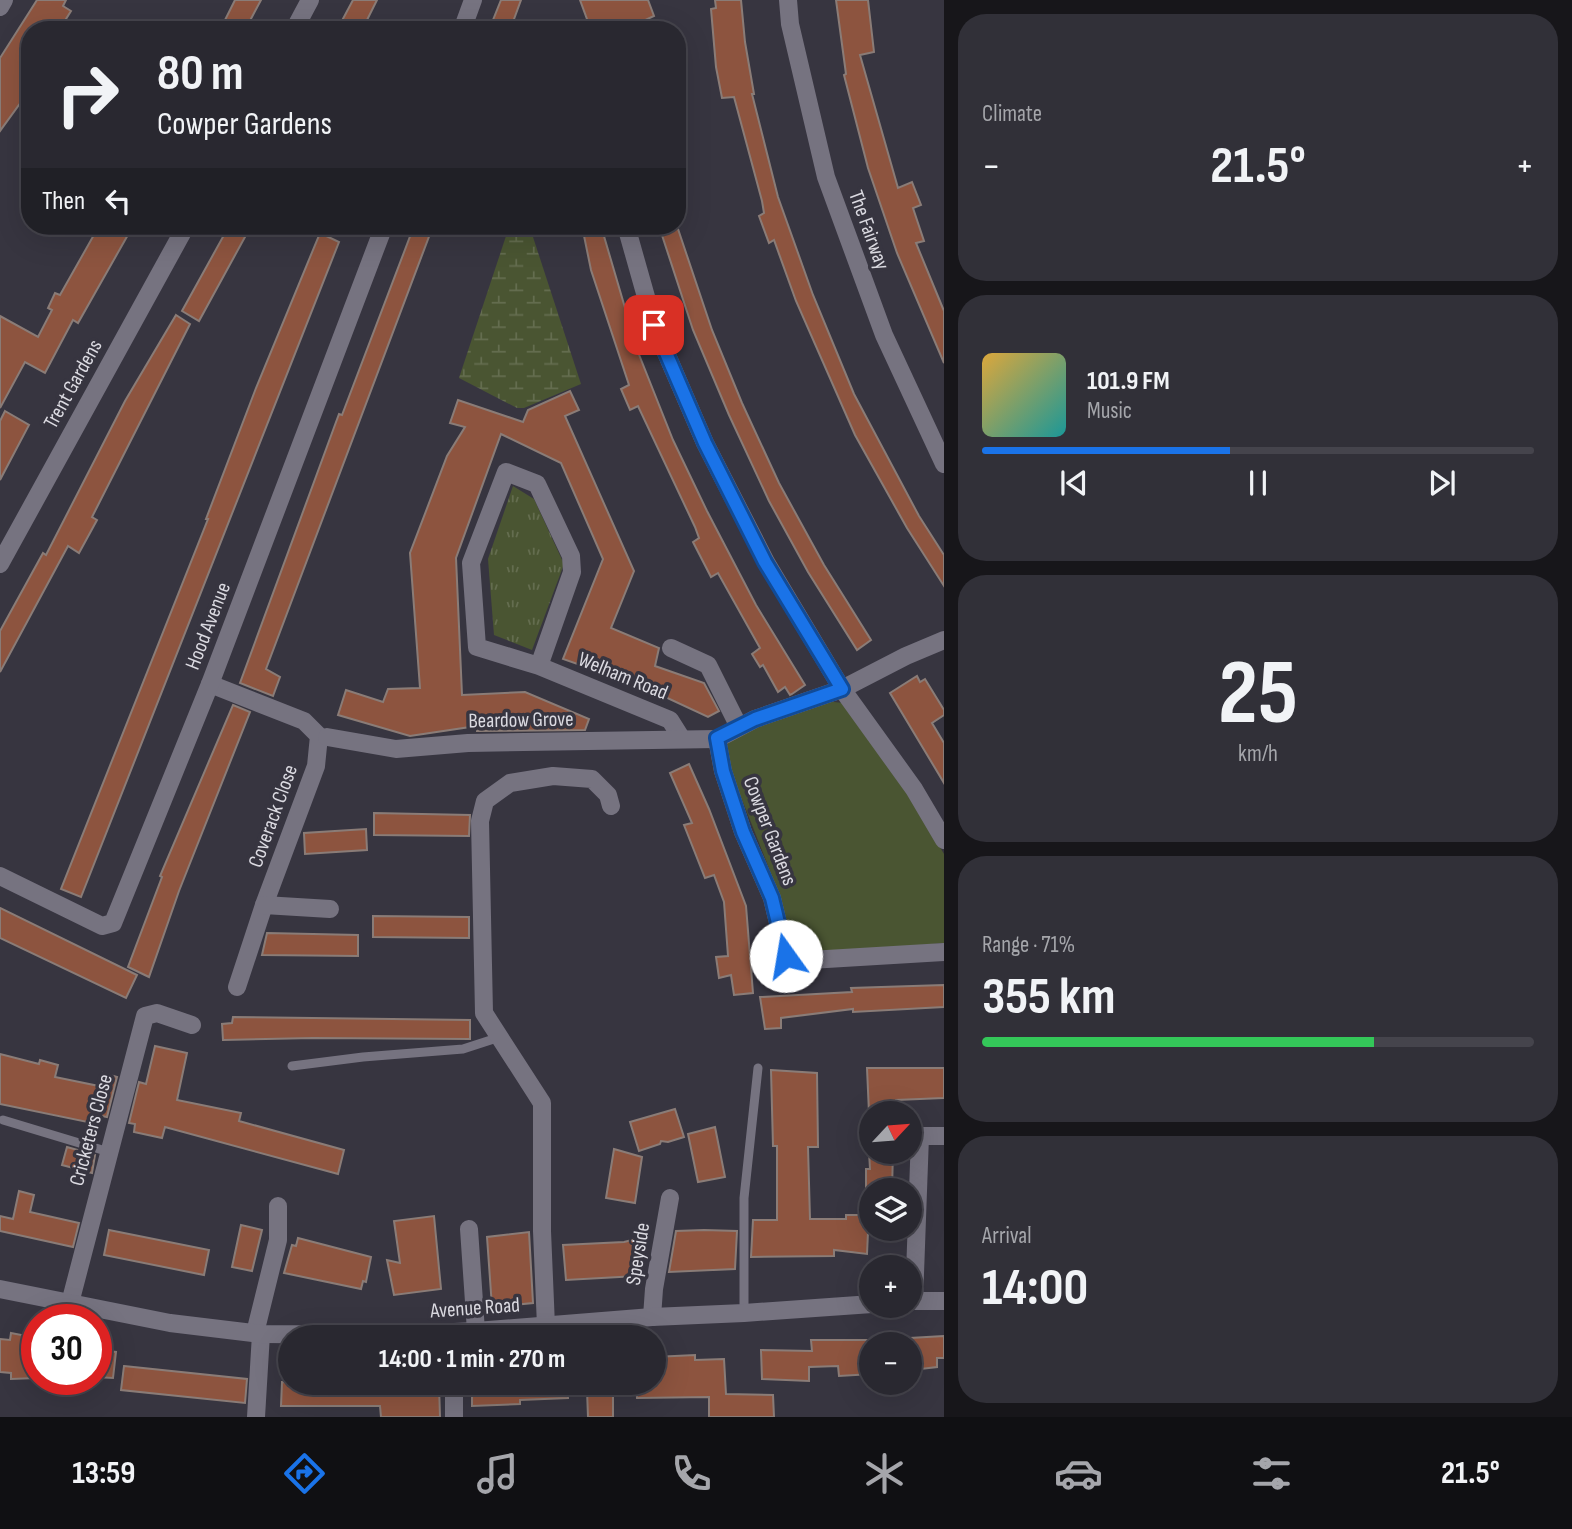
<!DOCTYPE html>
<meta charset="utf-8">
<style>
:root{--surface:#292830;--page:#313038;--text:#f1f3f6;--muted:#a5a6ab;--line:#45444c;--accent:#1a73e8}
body{margin:0;font-family:"Sofia Sans Condensed",sans-serif;background:var(--page);color:var(--text);height:100vh;display:flex;flex-direction:column;font-size:26px;white-space:nowrap}
*{box-sizing:border-box;margin:0}
p{font-size:23px;color:var(--muted)}
.icon{flex:none;width:38px;height:38px;fill:none;stroke:currentColor;stroke-width:2;stroke-linecap:round;stroke-linejoin:round}
.map{position:relative;flex:1;overflow:hidden}
.sheet{display:flex;flex-direction:column;gap:14px;padding:14px;background:#17161a;width:628px}
.sheet>*{flex:none}
.banner{position:absolute;left:21px;top:21px;width:665px;height:214px;border-radius:28px;box-shadow:0 7px 28px #0002,0 0 0 2px var(--line);background:#292830;color:var(--text);overflow:hidden}
.needle{width:46px;rotate:64deg}
.tools{position:absolute;left:859px;top:1101px;display:grid;gap:14px}
.tools a{display:grid;place-items:center;width:63px;height:63px;border-radius:50%;background:var(--surface);box-shadow:0 7px 28px #0002,0 0 0 2px var(--line);font-size:35px}
.speed{position:absolute;left:21px;top:1304px;display:flex;gap:14px;font-size:35px;font-weight:700;text-align:center}
.speed>*{display:grid;place-content:center;width:91px;height:91px;border-radius:50%;background:var(--surface);box-shadow:0 7px 28px #0002,0 0 0 2px var(--line);line-height:1}
.speed .limit{border:10px solid #d22;background:#fff;color:#111}
.pin{position:absolute;display:grid;place-items:center;width:60px;height:60px;color:#fff;margin:-30px;border-radius:14px;box-shadow:0 4px 10px #0006}
.me{position:absolute;width:77px;margin:-38px;rotate:347deg;stroke-linejoin:round;filter:drop-shadow(0 0 5px #0008)}
.turn{display:flex;align-items:center;gap:24px;height:147px;padding:0 21px;font-size:32px}
.turn .icon{width:91px;height:91px;stroke-width:2.5}
.turn b{display:block;font-size:49px;line-height:60px}
.then{display:flex;align-items:center;height:66px;padding:0 21px;background:#0003;gap:14px;font-size:26px}
.big{font-size:52px;font-weight:700;line-height:1.1}
.sheet .tile{flex:1;display:flex;flex-direction:column;justify-content:center;gap:10px;min-width:0;padding:0 24px;border-radius:28px;background:var(--page)}
.sheet .dial{align-items:center;gap:0}
.dial b{font-size:91px;line-height:1}
.song{display:flex;align-items:center;gap:21px}
.cover{width:84px;height:84px;border-radius:10px;background:linear-gradient(135deg,hsl(40 70% 55%),hsl(180 70% 35%))}
.played{height:7px;border-radius:4px;background:linear-gradient(90deg,var(--accent) 45%,var(--line) 45%)}
.keys{display:flex;justify-content:space-around;direction:ltr}
.heat{display:flex;justify-content:space-between;align-items:center;font-size:38px;direction:ltr}
.charge{height:10px;border-radius:5px;background:linear-gradient(90deg,#34c759 71%,var(--line) 0)}
.trip{position:absolute;left:278px;top:1325px;width:388px;height:70px;border-radius:35px;background:var(--surface);box-shadow:0 7px 28px #0002,0 0 0 2px var(--line);font-weight:700;line-height:70px;text-align:center}
.menu{display:flex;height:112px;justify-content:space-around;align-items:center;background:#101013;color:var(--muted)}
.menu .icon{width:49px;height:49px}
.menu .active{color:var(--accent)}
.menu b{font-size:32px;color:var(--text)}
main{display:flex;flex:1;min-height:0}
.map>svg:first-child{display:block}
.grass{fill:#4a5532}
.wetland{fill:url(#wetland-marsh)}
.park{fill:url(#park-tufts)}
.building{fill:#8d543f;stroke:#8a7c77;stroke-width:2}
.lines{fill:none;stroke-linecap:round;stroke-linejoin:round}
.service{stroke:#767380;stroke-width:9}
.minor{stroke:#767380;stroke-width:18}
.tertiary{stroke:#767380;stroke-width:18}
.route-casing{stroke:#114b97;stroke-width:18}
.route{stroke:#1a73e8;stroke-width:12}
.labels{text-anchor:middle;dominant-baseline:central;stroke-width:7;stroke-linejoin:round;paint-order:stroke}
.street-label{font-size:21px;fill:#dbdae1;stroke:#373540}
</style>
<main>
<div class="map">
<svg width="944" height="1417" viewBox="0 0 944 1417">
<defs>
<pattern id="wetland-marsh" width="20" height="14" patternUnits="userSpaceOnUse" patternTransform="scale(1.75)"><rect width="20" height="14" fill="#4a5532"/><path d="M1 5h8M5 5V1M11 12h8M15 12V8" fill="none" stroke="#646d4f"/></pattern>
<pattern id="park-tufts" width="24" height="20" patternUnits="userSpaceOnUse" patternTransform="scale(1.75)"><rect width="24" height="20" fill="#4a5532"/><path d="M3 7l-1-3M5 7V3M7 7l1-3M15 17l-1-3M17 17v-4M19 17l1-3" fill="none" stroke="#646d4f"/></pattern>
</defs>
<rect width="100%" height="100%" fill="#373540"/>
<path class="grass" d="M 823,701 L 844,703 L 903,784 L 944,854 L 944,943 L 815,954 L 798,947 L 787,929 L 780,896 L 728,764 L 726,746 L 732,738 Z"/>
<path class="wetland" d="M 508,230 L 532,234 L 581,384 L 524,408 L 517,408 L 459,378 Z"/>
<path class="park" d="M 513,486 L 534,499 L 564,564 L 532,650 L 494,635 L 488,559 Z"/>
<g class="building">
<path d="M 37,0 L 66,0 L 63,6 L 71,11 L 59,30 L 30,30 L 30,73 L 21,86 L 29,91 L 0,131 L 0,58 Z"/>
<path d="M 235,0 L 261,0 L 245,30 L 220,30 Z"/>
<path d="M 353,0 L 377,0 L 362,30 L 337,30 Z"/>
<path d="M 501,0 L 521,0 L 510,30 L 489,30 Z"/>
<path d="M 580,0 L 648,0 L 654,16 L 624,30 L 591,30 Z"/>
<path d="M 715,0 L 741,0 L 745,42 L 754,94 L 752,94 L 778,197 L 813,295 L 854,394 L 919,516 L 944,555 L 944,586 L 907,528 L 855,435 L 796,301 L 774,240 L 769,243 L 759,216 L 764,213 L 762,201 L 734,97 L 722,98 L 716,67 L 711,9 L 716,8 Z"/>
<path d="M 836,0 L 868,0 L 874,52 L 860,55 L 898,188 L 912,182 L 921,205 L 913,208 L 924,241 L 916,243 L 944,311 L 944,363 L 897,253 L 868,168 L 844,75 L 846,74 Z"/>
<path d="M 99,226 L 133,226 L 78,323 L 73,320 L 45,373 L 25,362 L 0,408 L 0,316 L 38,337 L 52,310 L 48,308 L 55,293 L 60,295 Z"/>
<path d="M 229,226 L 251,226 L 199,321 L 182,311 Z"/>
<path d="M 414,226 L 433,226 L 266,669 L 280,677 L 273,696 L 240,683 L 339,414 L 342,415 Z"/>
<path d="M 582,226 L 601,226 L 638,352 L 673,440 L 707,511 L 756,605 L 805,685 L 792,694 L 790,695 L 785,687 L 778,692 L 763,665 L 760,667 L 752,654 L 760,648 L 718,573 L 711,577 L 693,542 L 699,538 L 695,527 L 638,406 L 630,410 L 621,389 L 629,385 L 591,270 Z"/>
<path d="M 659,226 L 677,226 L 712,330 L 742,403 L 779,483 L 824,565 L 871,640 L 857,650 L 808,572 L 769,501 L 729,415 L 693,330 Z"/>
<path d="M 320,233 L 339,242 L 81,897 L 61,889 L 208,519 L 206,519 L 256,388 Z"/>
<path d="M 176,315 L 190,324 L 92,517 L 97,520 L 79,553 L 68,546 L 0,672 L 0,631 L 43,553 L 46,555 L 125,401 Z"/>
<path d="M 570,391 L 579,410 L 565,416 L 634,571 L 611,628 L 659,648 L 655,666 L 704,683 L 719,711 L 708,717 L 646,688 L 563,659 L 603,559 L 561,463 L 501,434 L 456,558 L 462,695 L 525,692 L 589,719 L 585,730 L 477,731 L 477,726 L 410,736 L 338,715 L 346,690 L 383,702 L 388,689 L 420,688 L 410,553 L 447,456 L 465,427 L 450,423 L 458,400 L 523,422 L 528,410 Z"/>
<path d="M 5,411 L 29,425 L 0,480 L 0,421 Z"/>
<path d="M 917,676 L 920,682 L 925,679 L 944,710 L 944,715 L 932,723 L 944,743 L 944,783 L 890,693 Z"/>
<path d="M 233,705 L 250,712 L 179,891 L 149,977 L 128,967 L 162,877 L 160,876 Z"/>
<path d="M 689,764 L 709,809 L 746,906 L 753,993 L 734,995 L 731,975 L 719,978 L 716,957 L 728,956 L 724,902 L 714,875 L 705,878 L 684,825 L 692,823 L 670,773 Z"/>
<path d="M 374,813 L 470,815 L 469,836 L 374,835 Z"/>
<path d="M 366,829 L 367,850 L 305,854 L 304,833 Z"/>
<path d="M 0,908 L 137,975 L 126,998 L 0,938 Z"/>
<path d="M 373,916 L 469,917 L 469,938 L 373,937 Z"/>
<path d="M 267,933 L 358,935 L 358,956 L 262,955 Z"/>
<path d="M 944,985 L 944,1007 L 853,1012 L 853,1009 L 781,1018 L 781,1028 L 765,1029 L 760,997 L 852,992 L 851,988 Z"/>
<path d="M 233,1017 L 470,1020 L 470,1039 L 313,1038 L 223,1040 L 222,1024 L 232,1023 Z"/>
<path d="M 155,1046 L 187,1053 L 177,1100 L 241,1113 L 239,1121 L 344,1150 L 338,1174 L 165,1127 L 162,1138 L 134,1132 L 135,1124 L 129,1123 L 139,1082 L 146,1084 Z"/>
<path d="M 0,1054 L 39,1064 L 40,1060 L 58,1065 L 55,1077 L 99,1086 L 103,1073 L 117,1077 L 107,1117 L 102,1116 L 97,1124 L 0,1104 Z"/>
<path d="M 867,1068 L 944,1068 L 944,1098 L 896,1100 L 895,1113 L 869,1113 Z"/>
<path d="M 771,1070 L 817,1073 L 818,1147 L 808,1147 L 810,1219 L 846,1219 L 846,1215 L 872,1215 L 872,1232 L 868,1232 L 867,1254 L 834,1250 L 834,1256 L 751,1257 L 753,1220 L 777,1220 L 777,1146 L 773,1146 Z"/>
<path d="M 675,1109 L 684,1137 L 668,1142 L 661,1141 L 660,1144 L 639,1151 L 630,1122 Z"/>
<path d="M 715,1127 L 725,1177 L 698,1182 L 688,1134 Z"/>
<path d="M 67,1147 L 95,1155 L 92,1173 L 62,1165 Z"/>
<path d="M 614,1149 L 642,1157 L 635,1203 L 606,1198 Z"/>
<path d="M 869,1152 L 893,1152 L 892,1190 L 866,1190 L 866,1169 L 870,1169 Z"/>
<path d="M 19,1191 L 34,1195 L 30,1212 L 79,1223 L 73,1247 L 0,1231 L 0,1216 L 13,1219 Z"/>
<path d="M 434,1216 L 441,1289 L 394,1295 L 387,1260 L 400,1263 L 394,1221 Z"/>
<path d="M 241,1225 L 262,1230 L 252,1271 L 232,1267 Z"/>
<path d="M 109,1230 L 209,1250 L 204,1275 L 104,1255 Z"/>
<path d="M 704,1230 L 737,1231 L 735,1269 L 669,1272 L 676,1231 Z"/>
<path d="M 529,1232 L 533,1303 L 492,1307 L 487,1237 Z"/>
<path d="M 644,1237 L 637,1276 L 566,1280 L 563,1245 L 624,1242 Z"/>
<path d="M 298,1238 L 371,1257 L 366,1282 L 363,1281 L 361,1289 L 284,1273 L 292,1245 L 296,1246 Z"/>
<path d="M 11,1333 L 37,1338 L 37,1378 L 11,1379 L 11,1373 L 0,1372 L 0,1339 L 10,1340 Z"/>
<path d="M 944,1336 L 944,1358 L 937,1358 L 937,1367 L 921,1369 L 919,1360 L 910,1360 L 910,1338 Z"/>
<path d="M 811,1340 L 872,1340 L 872,1374 L 839,1376 L 838,1366 L 809,1367 L 809,1381 L 762,1379 L 761,1350 L 812,1351 Z"/>
<path d="M 96,1350 L 116,1352 L 113,1378 L 96,1377 Z"/>
<path d="M 695,1355 L 695,1360 L 724,1359 L 726,1394 L 773,1395 L 774,1417 L 709,1417 L 709,1397 L 637,1398 L 636,1382 L 654,1382 L 654,1357 Z"/>
<path d="M 124,1366 L 247,1379 L 245,1403 L 121,1390 Z"/>
<path d="M 282,1382 L 439,1384 L 440,1417 L 381,1417 L 380,1406 L 281,1406 Z"/>
<path d="M 472,1382 L 567,1382 L 568,1398 L 520,1400 L 520,1404 L 472,1406 Z"/>
<path d="M 587,1390 L 613,1390 L 613,1417 L 588,1417 Z"/>
</g>
<g class="lines">
<g class="service">
<path d="M 292,1066 L 363,1057 L 463,1049 L 500,1037"/>
<path d="M 3,1120 L 109,1152"/>
<path d="M 744,1313 L 744,1198 L 758,1068"/>
</g>
<g class="minor">
<path d="M 788,0 L 790,24 L 826,177 L 884,335 L 944,464"/>
<path d="M 0,7 L 4,0"/>
<path d="M 294,30 L 310,0"/>
<path d="M 462,30 L 473,0"/>
<path d="M 626,226 L 654,325 L 705,443 L 766,562 L 842,689 L 914,789 L 944,840"/>
<path d="M 0,564 L 186,226"/>
<path d="M 944,640 L 906,656 L 842,689 L 755,719 L 717,739 L 723,771 L 743,832 L 772,898 L 786,956 L 793,961 L 944,952"/>
<path d="M 671,648 L 708,665 L 739,727"/>
<path d="M 539,666 L 572,572 L 571,556 L 537,484 L 506,472 L 471,563 L 477,647 L 539,666 L 670,720 L 682,739"/>
<path d="M 210,684 L 304,721 L 319,736 L 316,766 L 264,905 L 237,987"/>
<path d="M 327,737 L 396,749 L 468,743 L 717,739"/>
<path d="M 0,876 L 102,926 L 113,923 L 210,684 L 384,226"/>
<path d="M 264,905 L 330,909"/>
<path d="M 469,1229 L 476,1331"/>
<path d="M 914,1301 L 920,1136 L 944,1136"/>
<path d="M 70,1303 L 145,1016 L 157,1013 L 192,1025"/>
<path d="M 652,1317 L 654,1289 L 670,1198"/>
<path d="M 546,1326 L 542,1231 L 542,1103 L 484,1013 L 480,821 L 485,801 L 510,783 L 553,776 L 592,779 L 608,795 L 611,806"/>
<path d="M 255,1333 L 278,1240 L 278,1206"/>
<path d="M 454,1382 L 454,1417"/>
<path d="M 256,1417 L 261,1334"/>
</g>
<g class="tertiary">
<path d="M 0,1289 L 170,1323 L 261,1334 L 389,1335 L 476,1331 L 652,1317 L 744,1313 L 872,1304"/>
<path d="M 910,1301 L 944,1301"/>
</g>
</g>
<g class="lines">
<defs>
<path id="route" d="M 654,325 L 705,443 L 765,562 L 842,689 L 755,719 L 717,738 L 723,771 L 743,832 L 772,898 L 786,956"/>
</defs>
<use href="#route" class="route-casing"/>
<use href="#route" class="route"/>
</g>
<g class="labels">
<g class="street-label">
<text transform="translate(869 230) rotate(70)">The Fairway</text>
<text transform="translate(73 384) rotate(-61)">Trent Gardens</text>
<text transform="translate(208 626) rotate(-69)">Hood Avenue</text>
<text transform="translate(623 676) rotate(22)">Welham Road</text>
<text transform="translate(521 720) rotate(-1)">Beardow Grove</text>
<text transform="translate(273 816) rotate(-70)">Coverack Close</text>
<text transform="translate(770 831) rotate(69)">Cowper Gardens</text>
<text transform="translate(91 1130) rotate(-75)">Cricketers Close</text>
<text transform="translate(638 1254) rotate(-81)">Speyside</text>
<text transform="translate(475 1308) rotate(-4)">Avenue Road</text>
</g>
</g>
</svg>
<div class="tools">
<a><svg class="needle" viewBox="-14 -14 28 28"><path d="M0-13l5 13h-10z" fill="#e53935"/><path d="M0 13l5-13h-10z" fill="#a5a6ab"/></svg></a>
<a><svg class="icon" aria-label="layers" viewBox="0 0 24 24"><path d="M12 4l9 5-9 5-9-5zM3 14l9 5 9-5"/></svg></a>
<a>+</a>
<a>−</a>
</div>
<div class="speed"><div class="limit">30</div></div>
<div class="pin" style="left:654px;top:325px;background:#d93025"><svg class="icon" aria-label="arrive" viewBox="0 0 24 24"><path d="M6 21V4h12l-3 4 3 4H6"/></svg></div>
<svg class="me" style="left:786px;top:956px" viewBox="-20 -20 40 40"><circle r="19" fill="#fff"/><path d="M0-13L10 11 0 6-10 11z" fill="#1a73e8"/></svg>
<div class="trip">14:00 · 1 min · 270 m</div>
<div class="banner">
<div class="turn"><svg class="icon" aria-label="right" viewBox="0 0 24 24"><path d="M7 20v-9h11M14 6l5 5-5 5"/></svg><div><b>80 m</b>Cowper Gardens</div></div>
<div class="then">Then<svg class="icon" aria-label="left" viewBox="0 0 24 24"><path d="M17 20v-9H6M10 6l-5 5 5 5"/></svg></div>
</div>
</div>
<section class="sheet">
<div class="tile"><p>Climate</p>
<div class="heat"><a>−</a><b class="big">21.5°</b><a>+</a></div>
</div>
<div class="tile">
<div class="song"><i class="cover"></i><div><b>101.9 FM</b><p>Music</p></div></div>
<div class="played"></div>
<div class="keys"><svg class="icon" aria-label="previous" viewBox="0 0 24 24"><path d="M18 5L8 12l10 7zM5 5v14"/></svg><svg class="icon" aria-label="pause" viewBox="0 0 24 24"><path d="M8 5v14M16 5v14"/></svg><svg class="icon" aria-label="next" viewBox="0 0 24 24"><path d="M6 5l10 7-10 7zM19 5v14"/></svg></div>
</div>
<div class="tile dial"><b>25</b><p>km/h</p></div>
<div class="tile"><p>Range · 71%</p><b class="big">355 km</b><div class="charge"></div></div>
<div class="tile"><p>Arrival</p><b class="big">14:00</b></div>
</section>
</main>
<nav class="menu">
<b>13:59</b>
<svg class="icon active" aria-label="directions" viewBox="0 0 24 24"><path d="M12 3l9 9-9 9-9-9zM9 14v-3h6M13 9l2 2-2 2"/></svg>
<svg class="icon" aria-label="music" viewBox="0 0 24 24"><path d="M9 18V5l10-2v13"/><circle cx="6" cy="18" r="3"/><circle cx="16" cy="16" r="3"/></svg>
<svg class="icon" aria-label="phone" viewBox="0 0 24 24"><path d="M5 4h4l2 5-3 2q2 4 5 5l2-3 5 2v4C11 20 4 13 5 4z"/></svg>
<svg class="icon" aria-label="climate" viewBox="0 0 24 24"><path d="M12 3v18M4 7l16 10M4 17L20 7"/></svg>
<svg class="icon" aria-label="car" viewBox="0 0 24 24"><path d="M5 17H2v-5l4-1 3-4h7l3 4 3 1v5h-3M9 17h6M6 11h13"/><circle cx="7" cy="17" r="2"/><circle cx="17" cy="17" r="2"/></svg>
<svg class="icon" aria-label="filters" viewBox="0 0 24 24"><path d="M4 7h16M4 17h16"/><circle cx="9" cy="7" r="2"/><circle cx="15" cy="17" r="2"/></svg>
<b>21.5°</b>
</nav>
